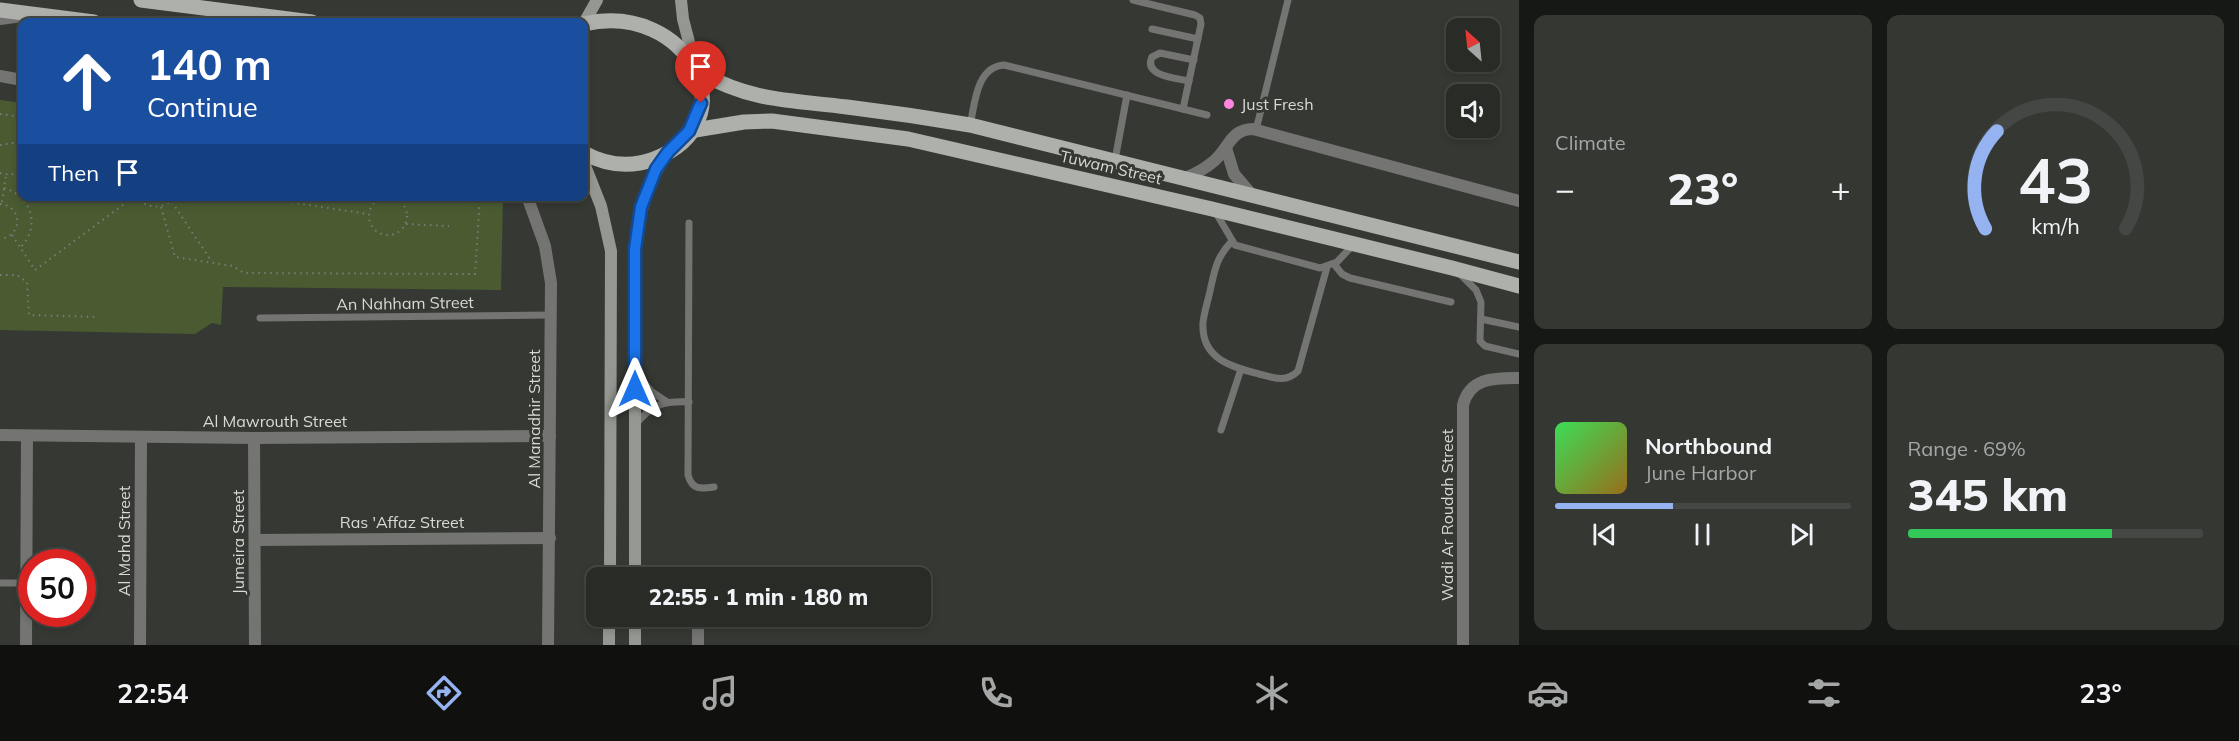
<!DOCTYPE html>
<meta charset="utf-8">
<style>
:root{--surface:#282b26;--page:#343732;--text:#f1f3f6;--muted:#a5a7a7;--line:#444743;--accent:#95b2f1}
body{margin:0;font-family:Mulish,sans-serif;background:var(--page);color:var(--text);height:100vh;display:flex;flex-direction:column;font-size:22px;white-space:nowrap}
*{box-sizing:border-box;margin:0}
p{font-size:20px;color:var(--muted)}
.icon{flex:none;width:33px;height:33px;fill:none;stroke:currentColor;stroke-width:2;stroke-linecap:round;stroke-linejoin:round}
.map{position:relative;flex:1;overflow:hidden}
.sheet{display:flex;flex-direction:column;gap:15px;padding:15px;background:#161815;width:720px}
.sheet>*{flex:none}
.guide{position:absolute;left:18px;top:18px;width:570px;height:183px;border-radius:12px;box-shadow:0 3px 9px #0003,0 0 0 2px var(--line);background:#1a4fa0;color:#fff;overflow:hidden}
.needle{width:39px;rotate:333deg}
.buttons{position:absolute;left:1446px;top:18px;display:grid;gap:12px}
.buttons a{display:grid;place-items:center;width:54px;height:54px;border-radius:12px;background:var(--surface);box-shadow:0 3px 9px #0003,0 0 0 2px var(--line);font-size:30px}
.speed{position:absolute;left:18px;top:549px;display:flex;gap:12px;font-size:30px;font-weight:700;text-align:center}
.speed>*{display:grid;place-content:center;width:78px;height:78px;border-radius:50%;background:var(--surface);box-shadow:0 3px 9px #0003,0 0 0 2px var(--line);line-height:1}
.speed .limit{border:9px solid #d22;background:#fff;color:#111}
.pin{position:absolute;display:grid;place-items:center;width:51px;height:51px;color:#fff;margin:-62px -26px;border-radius:50% 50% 50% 0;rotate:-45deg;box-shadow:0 0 6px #0007}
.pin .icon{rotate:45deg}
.me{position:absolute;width:66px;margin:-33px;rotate:0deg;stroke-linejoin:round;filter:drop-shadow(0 0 4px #0008)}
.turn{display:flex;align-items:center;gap:21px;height:126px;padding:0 30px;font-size:27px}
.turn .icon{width:78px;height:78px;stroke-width:2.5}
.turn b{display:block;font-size:42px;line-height:51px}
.then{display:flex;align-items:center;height:57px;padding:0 30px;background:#0003;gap:12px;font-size:22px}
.big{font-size:45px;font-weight:800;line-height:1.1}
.sheet .widget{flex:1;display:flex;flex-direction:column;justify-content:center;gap:9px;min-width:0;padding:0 21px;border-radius:12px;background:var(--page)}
.sheet .dial{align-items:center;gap:0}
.dial svg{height:156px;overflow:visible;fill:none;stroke:var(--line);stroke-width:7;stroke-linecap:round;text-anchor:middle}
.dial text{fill:var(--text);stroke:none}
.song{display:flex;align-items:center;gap:18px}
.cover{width:72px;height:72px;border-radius:9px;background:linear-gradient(135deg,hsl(130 70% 55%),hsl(40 70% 35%))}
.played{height:6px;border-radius:3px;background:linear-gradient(90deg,var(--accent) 40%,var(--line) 40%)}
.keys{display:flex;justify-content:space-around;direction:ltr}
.heat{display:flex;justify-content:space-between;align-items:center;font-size:33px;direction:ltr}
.charge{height:9px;border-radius:4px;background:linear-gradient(90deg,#34c759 69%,var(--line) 0)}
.sheet .tiles{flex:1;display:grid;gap:15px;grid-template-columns:repeat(2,1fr)}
.trip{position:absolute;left:586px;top:567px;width:345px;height:60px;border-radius:12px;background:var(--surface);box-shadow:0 3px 9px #0003,0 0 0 2px var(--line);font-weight:800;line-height:60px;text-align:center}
.dock{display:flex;height:96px;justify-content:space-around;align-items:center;background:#10110f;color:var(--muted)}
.dock .icon{width:42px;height:42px}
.dock .current{color:var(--accent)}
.dock b{font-size:27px;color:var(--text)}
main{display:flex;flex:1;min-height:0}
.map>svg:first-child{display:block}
.green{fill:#4a5b32}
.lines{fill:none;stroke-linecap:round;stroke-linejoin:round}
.path{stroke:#797c77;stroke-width:2;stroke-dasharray:1.5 4.5;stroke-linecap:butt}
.lane{stroke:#747572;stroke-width:7}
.street{stroke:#747572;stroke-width:12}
.secondary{stroke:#959792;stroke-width:12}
.primary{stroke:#aeb1ab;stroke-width:15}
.route-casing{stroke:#114b97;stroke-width:15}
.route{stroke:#1a73e8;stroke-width:10}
.poi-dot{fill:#fe86e1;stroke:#363933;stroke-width:2}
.labels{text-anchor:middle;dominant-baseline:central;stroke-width:6;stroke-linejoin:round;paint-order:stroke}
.poi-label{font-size:16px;fill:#d8dad7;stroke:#363933;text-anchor:start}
.street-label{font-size:16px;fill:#d8dad7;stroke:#363933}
</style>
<main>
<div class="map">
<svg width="1519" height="645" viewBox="0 0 1519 645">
<rect width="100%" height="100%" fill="#363933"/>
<path class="green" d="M 0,100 L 22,103 L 22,196 L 503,197 L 501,290 L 223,287 L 221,325 L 212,323 L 195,334 L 0,330 Z"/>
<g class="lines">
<g class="path">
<path d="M 0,114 L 22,117"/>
<path d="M 0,145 L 13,143 L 22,150"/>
<path d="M 0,173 L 11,175 L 22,168"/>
<path d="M 4,188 C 32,196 41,227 20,248"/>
<path d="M 135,196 C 147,210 165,210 177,196"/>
<path d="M 250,196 L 368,214"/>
<circle cx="388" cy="216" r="19"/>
<path d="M 2,202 L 6,175"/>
<path d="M 172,202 L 212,262"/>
<path d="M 0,204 C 23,206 23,236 0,239"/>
<path d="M 161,207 L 175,257 L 233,266 L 244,273 L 475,274 L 480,196"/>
<path d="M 406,224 L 449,226"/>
<path d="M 12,235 L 35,270 L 135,196"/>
<path d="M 0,275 L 17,275 L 27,282 L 29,315 L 98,317"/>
</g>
<g class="lane">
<path d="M 1133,0 L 1195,15 L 1200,18 L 1201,24 L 1183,109"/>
<path d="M 1152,29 L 1198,39"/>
<path d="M 1189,81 C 1176,78 1143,76 1152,57 L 1160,53 L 1194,60"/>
<path d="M 970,125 C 975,104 976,67 1004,65 L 1207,115"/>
<path d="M 1256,130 L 1288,0"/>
<path d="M 1115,160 L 1127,95"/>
<path d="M 1216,213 L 1235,245 L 1320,268 L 1337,262 L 1354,244"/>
<path d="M 689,223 L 688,475 C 692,490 701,489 714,487"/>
<path d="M 1232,241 C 1216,258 1215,269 1210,291 C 1208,301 1204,312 1203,323 C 1201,359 1232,367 1259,374 C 1274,378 1286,383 1298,371 L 1327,267"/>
<path d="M 1334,264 L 1342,274 L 1350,278 L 1451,302"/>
<path d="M 1459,273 L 1476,290 L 1481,302 L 1480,341 L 1485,346 L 1519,354"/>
<path d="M 260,318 L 550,315"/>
<path d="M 1481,319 L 1519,327"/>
<path d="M 636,373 L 652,392 L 667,402"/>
<path d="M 636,424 C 652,404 664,401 689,402"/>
<path d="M 1221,430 L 1241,369"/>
<path d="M 0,583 L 25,583"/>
</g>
<g class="street">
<path d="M 0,19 L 22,16"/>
<path d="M 0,76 L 22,80"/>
<path d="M 1226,148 L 1234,174 L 1251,194"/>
<path d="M 1185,178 C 1195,174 1206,168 1214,161 C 1229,148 1231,129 1253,129 L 1519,201"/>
<path d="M 527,196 L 545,246 L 551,283 L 548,645"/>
<path d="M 0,435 L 254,438 L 550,436"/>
<path d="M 254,438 L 255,645"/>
<path d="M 255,540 L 550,538"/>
<path d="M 26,645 L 27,436"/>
<path d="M 140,645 L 141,438"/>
<path d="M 698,645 L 698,616"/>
<path d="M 1463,645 L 1463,405 C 1470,377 1495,378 1519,378"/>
</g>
<g class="secondary">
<path d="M 681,0 L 683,19 L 690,46"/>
<path d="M 584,23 L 597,0"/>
<path d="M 584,163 L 601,206 L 611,251 L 610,578"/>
<path d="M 635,578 L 635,249 C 639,212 647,183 668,152"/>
<path d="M 609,645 L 609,616"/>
<path d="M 635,645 L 635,616"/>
</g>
<g class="primary">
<path d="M 141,0 L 312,22"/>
<path d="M 0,10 L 94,22"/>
<path d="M 584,24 C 688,0 751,122 654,159 C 630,168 606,165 584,153"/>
<path d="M 701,73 C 753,102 791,100 847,107 C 888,112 929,118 970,125 L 1519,262"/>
<path d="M 689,131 L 744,122 L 772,121 L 908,139 L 1212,209 L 1452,268 L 1519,286"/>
</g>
</g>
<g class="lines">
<defs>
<path id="route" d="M 635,389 L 635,249 L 641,207 L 656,169 L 668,152 L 689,131 L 701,103"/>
</defs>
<use href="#route" class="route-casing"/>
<use href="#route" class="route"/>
</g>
<circle class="poi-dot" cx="1229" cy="104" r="6"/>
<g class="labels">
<g class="poi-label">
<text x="1241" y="104">Just Fresh</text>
</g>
<g class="street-label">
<text transform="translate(1111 167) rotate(13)">Tuwam Street</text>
<text transform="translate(405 303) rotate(-1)">An Nahham Street</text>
<text transform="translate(534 419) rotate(-90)">Al Manadhir Street</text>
<text x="275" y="421">Al Mawrouth Street</text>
<text transform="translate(1447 515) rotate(-90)">Wadi Ar Roudah Street</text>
<text x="402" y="522">Ras 'Affaz Street</text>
<text transform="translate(124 541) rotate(-90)">Al Mahd Street</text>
<text transform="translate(238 542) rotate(-90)">Jumeira Street</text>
</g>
</g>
</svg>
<div class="buttons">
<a><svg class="needle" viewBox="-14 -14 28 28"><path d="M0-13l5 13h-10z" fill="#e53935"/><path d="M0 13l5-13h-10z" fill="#a5a7a7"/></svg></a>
<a><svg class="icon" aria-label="sound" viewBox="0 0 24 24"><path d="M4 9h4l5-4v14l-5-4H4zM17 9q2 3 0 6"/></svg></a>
</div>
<div class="speed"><div class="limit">50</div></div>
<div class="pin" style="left:701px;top:103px;background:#d93025"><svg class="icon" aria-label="arrive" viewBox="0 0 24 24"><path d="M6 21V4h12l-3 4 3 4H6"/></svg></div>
<svg class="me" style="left:635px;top:389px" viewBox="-20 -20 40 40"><path d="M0-17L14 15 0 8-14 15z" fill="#1a73e8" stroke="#fff" stroke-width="4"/></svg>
<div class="trip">22:55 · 1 min · 180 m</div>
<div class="guide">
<div class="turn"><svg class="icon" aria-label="ahead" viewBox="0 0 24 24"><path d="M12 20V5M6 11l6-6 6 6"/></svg><div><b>140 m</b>Continue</div></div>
<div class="then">Then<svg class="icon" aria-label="arrive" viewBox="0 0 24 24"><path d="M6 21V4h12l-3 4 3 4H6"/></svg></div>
</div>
</div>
<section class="sheet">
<div class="tiles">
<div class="widget"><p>Climate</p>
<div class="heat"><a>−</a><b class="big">23°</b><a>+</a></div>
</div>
<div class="widget dial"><svg viewBox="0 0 100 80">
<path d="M14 69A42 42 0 1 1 86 69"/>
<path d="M14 69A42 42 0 0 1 20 19" stroke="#95b2f1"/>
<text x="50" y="56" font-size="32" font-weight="700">43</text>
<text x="50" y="72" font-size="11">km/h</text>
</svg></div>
<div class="widget">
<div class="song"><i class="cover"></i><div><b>Northbound</b><p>June Harbor</p></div></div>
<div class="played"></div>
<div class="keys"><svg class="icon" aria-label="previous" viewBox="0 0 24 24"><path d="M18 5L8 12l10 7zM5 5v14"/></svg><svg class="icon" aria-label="pause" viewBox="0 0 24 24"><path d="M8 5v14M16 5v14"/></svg><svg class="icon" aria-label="next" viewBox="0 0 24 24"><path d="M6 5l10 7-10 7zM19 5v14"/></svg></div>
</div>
<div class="widget"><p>Range · 69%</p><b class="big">345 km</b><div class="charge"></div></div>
</div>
</section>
</main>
<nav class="dock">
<b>22:54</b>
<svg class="icon current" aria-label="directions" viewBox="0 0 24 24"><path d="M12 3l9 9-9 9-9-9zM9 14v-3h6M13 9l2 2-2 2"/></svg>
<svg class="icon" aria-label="music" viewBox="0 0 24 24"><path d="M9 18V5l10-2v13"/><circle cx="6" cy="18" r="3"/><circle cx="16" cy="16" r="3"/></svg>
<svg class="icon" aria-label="phone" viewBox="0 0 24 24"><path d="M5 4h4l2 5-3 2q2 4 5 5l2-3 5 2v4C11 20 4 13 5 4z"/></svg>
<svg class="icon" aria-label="climate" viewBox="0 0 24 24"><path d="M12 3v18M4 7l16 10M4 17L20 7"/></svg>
<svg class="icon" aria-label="car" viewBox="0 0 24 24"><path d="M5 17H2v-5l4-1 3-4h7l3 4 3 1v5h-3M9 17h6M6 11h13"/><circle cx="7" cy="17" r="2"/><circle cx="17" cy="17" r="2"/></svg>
<svg class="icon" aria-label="filters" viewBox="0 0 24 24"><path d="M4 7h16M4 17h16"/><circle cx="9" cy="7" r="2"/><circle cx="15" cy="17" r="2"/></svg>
<b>23°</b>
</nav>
